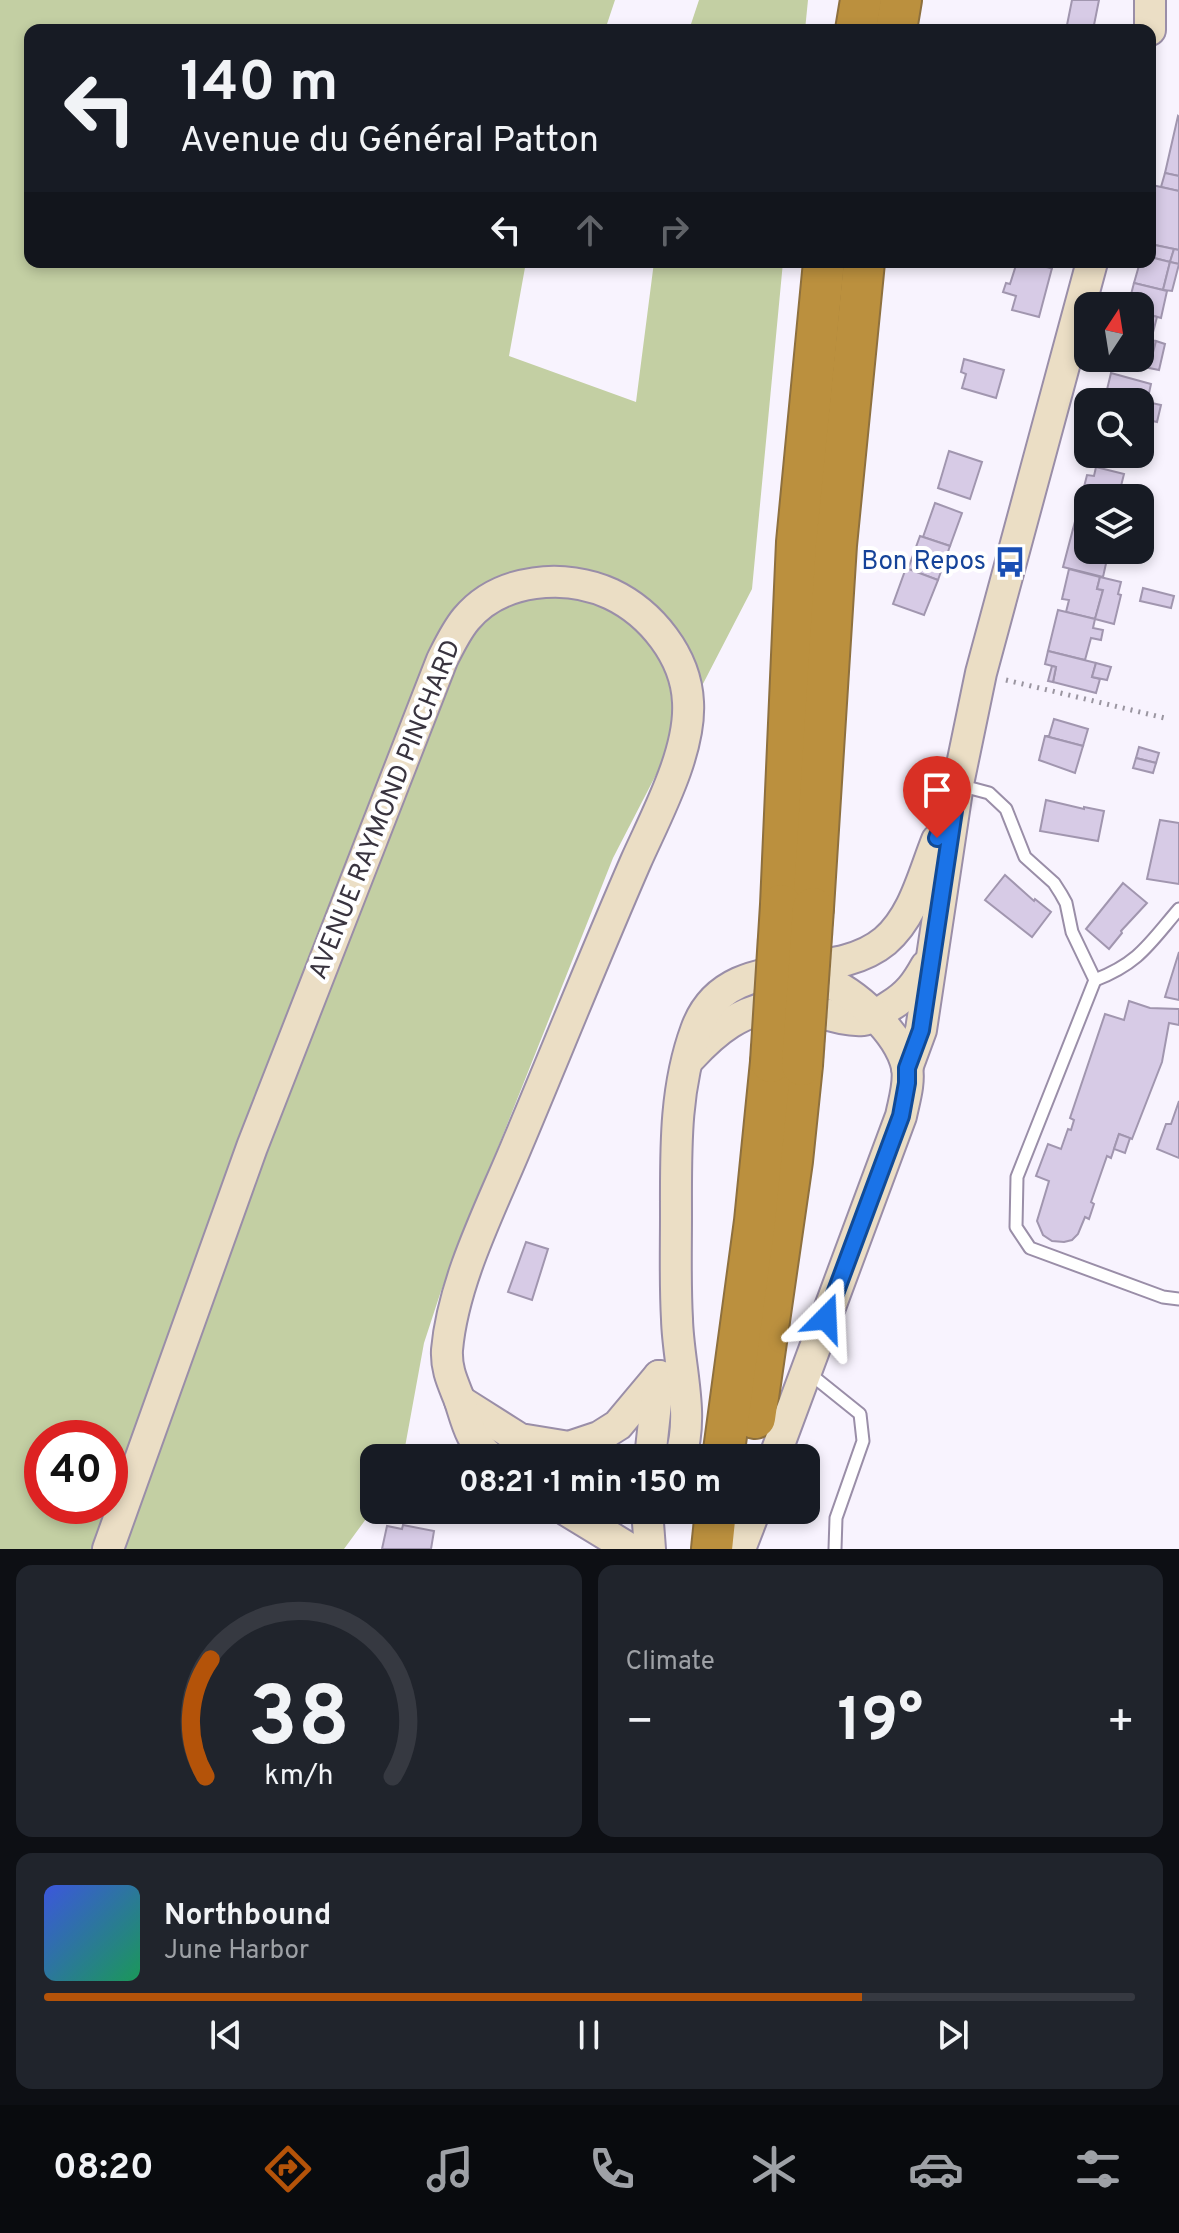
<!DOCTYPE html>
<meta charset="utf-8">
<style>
:root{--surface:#171b24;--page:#20242c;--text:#f1f3f6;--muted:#9ea1a6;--line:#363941;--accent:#b45309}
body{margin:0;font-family:Overpass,sans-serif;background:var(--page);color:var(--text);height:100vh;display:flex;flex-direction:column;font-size:30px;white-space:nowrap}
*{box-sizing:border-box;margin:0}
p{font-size:26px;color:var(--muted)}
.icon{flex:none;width:44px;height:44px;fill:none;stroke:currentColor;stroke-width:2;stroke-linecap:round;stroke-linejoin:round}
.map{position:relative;height:1549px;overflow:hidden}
.side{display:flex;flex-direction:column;gap:16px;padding:16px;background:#0d0f14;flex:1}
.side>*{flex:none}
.hud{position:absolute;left:24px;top:24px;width:1132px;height:244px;border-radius:16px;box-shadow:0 4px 12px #0003;background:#171b24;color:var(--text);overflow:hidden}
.needle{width:52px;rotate:12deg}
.controls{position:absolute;left:1074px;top:292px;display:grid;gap:16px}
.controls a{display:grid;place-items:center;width:80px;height:80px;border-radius:16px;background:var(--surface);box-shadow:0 4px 12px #0003;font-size:40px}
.speed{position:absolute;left:24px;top:1420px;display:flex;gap:16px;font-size:40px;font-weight:700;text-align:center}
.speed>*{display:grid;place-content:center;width:104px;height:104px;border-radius:50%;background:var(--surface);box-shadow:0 4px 12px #0003;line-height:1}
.speed .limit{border:12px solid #d22;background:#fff;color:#111}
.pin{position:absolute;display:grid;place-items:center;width:68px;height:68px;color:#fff;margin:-82px -34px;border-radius:50% 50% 50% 0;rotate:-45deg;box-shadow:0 0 8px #0007}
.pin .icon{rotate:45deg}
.me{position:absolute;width:88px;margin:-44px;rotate:21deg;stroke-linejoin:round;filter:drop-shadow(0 0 6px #0008)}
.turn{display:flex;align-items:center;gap:28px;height:168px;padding:0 24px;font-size:36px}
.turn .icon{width:104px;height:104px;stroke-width:2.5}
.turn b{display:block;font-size:56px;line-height:68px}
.lanes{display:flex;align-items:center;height:76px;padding:0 24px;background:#0003;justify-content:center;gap:40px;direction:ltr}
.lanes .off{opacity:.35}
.big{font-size:60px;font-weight:700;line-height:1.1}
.side .card{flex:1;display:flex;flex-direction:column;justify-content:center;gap:12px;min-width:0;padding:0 28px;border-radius:16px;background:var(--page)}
.side .dial{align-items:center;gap:0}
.dial svg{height:208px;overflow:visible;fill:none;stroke:var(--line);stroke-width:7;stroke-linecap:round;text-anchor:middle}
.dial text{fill:var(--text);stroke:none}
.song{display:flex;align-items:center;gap:24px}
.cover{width:96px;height:96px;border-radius:12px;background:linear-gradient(135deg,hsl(230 70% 55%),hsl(150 70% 35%))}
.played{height:8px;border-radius:4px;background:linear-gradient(90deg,var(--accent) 75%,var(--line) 75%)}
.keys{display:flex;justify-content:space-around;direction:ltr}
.heat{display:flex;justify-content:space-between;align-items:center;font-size:44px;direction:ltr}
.side .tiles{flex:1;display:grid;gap:16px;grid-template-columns:1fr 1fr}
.card:last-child{grid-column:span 2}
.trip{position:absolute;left:360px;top:1444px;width:460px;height:80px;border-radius:16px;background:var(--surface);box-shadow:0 4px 12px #0003;font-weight:700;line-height:80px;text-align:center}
.dock{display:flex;height:128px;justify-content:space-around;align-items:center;background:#090b0e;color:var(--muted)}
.dock .icon{width:56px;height:56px}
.dock .selected{color:var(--accent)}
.dock b{font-size:36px;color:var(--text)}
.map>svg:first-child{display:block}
.green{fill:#c3cfa3;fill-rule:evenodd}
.building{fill:#d7cbe6;stroke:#a196af;stroke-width:2}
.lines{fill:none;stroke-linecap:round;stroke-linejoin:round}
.lane-casing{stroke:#9a8ea8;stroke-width:15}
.secondary-casing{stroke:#9a8ea8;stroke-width:34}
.highway-casing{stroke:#8e703e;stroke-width:44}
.path{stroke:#9a95a0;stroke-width:5;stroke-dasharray:2 6;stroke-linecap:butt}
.lane{stroke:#fff;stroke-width:11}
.secondary{stroke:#ebdec5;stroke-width:30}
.highway{stroke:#bb903e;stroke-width:40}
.highway-bridge-casing{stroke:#8e703e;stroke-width:44;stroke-linecap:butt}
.highway-bridge{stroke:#bb903e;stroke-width:40}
.route-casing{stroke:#114b97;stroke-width:20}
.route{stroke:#1a73e8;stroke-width:14}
.labels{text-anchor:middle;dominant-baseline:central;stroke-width:8;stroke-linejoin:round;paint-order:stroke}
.transit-label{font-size:26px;fill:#164399;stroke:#fff;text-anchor:end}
.street-label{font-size:26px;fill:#39343f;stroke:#fff}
</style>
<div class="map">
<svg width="1179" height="1549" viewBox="0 0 1179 1549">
<rect width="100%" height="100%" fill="#f8f3fe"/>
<g class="green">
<path d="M 0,0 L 615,0 L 605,30 L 30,30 L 30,262 L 526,262 L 509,356 L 636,402 L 654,262 L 783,262 L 752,589 L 613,858 L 441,1291 L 424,1343 L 403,1458 L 374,1458 L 374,1508 L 344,1549 L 0,1549 ZM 42,1438 L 110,1438 L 110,1506 L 42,1506 Z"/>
<path d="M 699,0 L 808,0 L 805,30 L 689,30 Z"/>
</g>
<g class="building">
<path d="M 1072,0 L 1099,0 L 1093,30 L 1066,30 Z"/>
<path d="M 1178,116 L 1179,117 L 1179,176 L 1165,173 Z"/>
<path d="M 1165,173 L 1179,176 L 1179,191 L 1161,187 Z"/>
<path d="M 1152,185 L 1179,191 L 1179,250 L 1150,244 Z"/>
<path d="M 1150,244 L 1174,249 L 1170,262 L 1150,257 Z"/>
<path d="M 1174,249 L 1179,250 L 1179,264 L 1170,262 Z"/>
<path d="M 1150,257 L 1170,262 L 1163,290 L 1134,283 L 1140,262 L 1150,262 Z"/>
<path d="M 1017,262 L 1052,268 L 1039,317 L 1012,310 L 1016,296 L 1003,292 L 1006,283 L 1010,284 Z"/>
<path d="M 1029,262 L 1054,262 L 1052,268 Z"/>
<path d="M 1170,262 L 1179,264 L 1172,291 L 1163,290 Z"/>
<path d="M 1134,283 L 1167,291 L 1161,318 L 1140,312 L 1140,306 L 1128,306 Z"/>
<path d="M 1140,312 L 1157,317 L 1151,340 L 1140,338 Z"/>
<path d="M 1140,338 L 1156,341 L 1149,368 L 1113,359 L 1140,358 Z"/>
<path d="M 1156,341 L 1165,344 L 1159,370 L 1149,368 Z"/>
<path d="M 964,359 L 1004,370 L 996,398 L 962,388 L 966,374 L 961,372 Z"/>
<path d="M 1111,373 L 1151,384 L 1147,402 L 1161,405 L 1157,422 L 1140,418 L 1140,402 L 1104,402 Z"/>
<path d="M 949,451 L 982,462 L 970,499 L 938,488 Z"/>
<path d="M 1096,467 L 1124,474 L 1118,498 L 1083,491 L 1087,475 L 1094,476 Z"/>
<path d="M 1083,491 L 1111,498 L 1088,498 L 1088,533 L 1073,529 Z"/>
<path d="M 935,503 L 962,513 L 950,546 L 923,537 Z"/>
<path d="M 1073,529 L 1088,533 L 1088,550 L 1109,550 L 1103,577 L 1063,567 Z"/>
<path d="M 920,536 L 950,546 L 938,580 L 908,569 Z"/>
<path d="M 906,568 L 938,580 L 924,615 L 893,604 Z"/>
<path d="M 1069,569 L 1100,577 L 1097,589 L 1103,590 L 1095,619 L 1066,612 L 1069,600 L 1062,599 Z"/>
<path d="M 1100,577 L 1121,582 L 1118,594 L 1121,595 L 1114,624 L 1095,619 L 1103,590 L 1097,589 Z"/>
<path d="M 1143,588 L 1174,596 L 1171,608 L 1140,601 Z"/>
<path d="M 1058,610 L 1095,619 L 1093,628 L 1103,630 L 1101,640 L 1091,638 L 1085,660 L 1048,651 Z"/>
<path d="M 1048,651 L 1096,663 L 1092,677 L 1100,679 L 1096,693 L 1053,682 L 1056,667 L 1045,664 Z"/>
<path d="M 1096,663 L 1111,667 L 1107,680 L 1092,677 Z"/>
<path d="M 1052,666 L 1056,667 L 1053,682 L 1048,681 Z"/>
<path d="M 1054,719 L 1088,729 L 1083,746 L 1045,736 L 1049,736 Z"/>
<path d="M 1045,736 L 1083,746 L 1075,773 L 1039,760 Z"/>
<path d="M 1139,747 L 1159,753 L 1156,763 L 1136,758 Z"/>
<path d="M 1136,758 L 1156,763 L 1153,773 L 1133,768 Z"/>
<path d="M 1046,800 L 1084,809 L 1084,807 L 1104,811 L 1098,841 L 1040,831 Z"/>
<path d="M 1160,820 L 1179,823 L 1179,884 L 1147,879 Z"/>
<path d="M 1005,875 L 1034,901 L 1035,899 L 1051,912 L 1032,937 L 985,900 Z"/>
<path d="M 1123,883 L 1147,903 L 1121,931 L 1122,933 L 1109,949 L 1086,929 Z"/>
<path d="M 1179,952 L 1179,1000 L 1165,997 Z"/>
<path d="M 1129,1001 L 1150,1008 L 1179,1009 L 1179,1025 L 1169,1023 L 1162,1062 L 1132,1139 L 1119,1134 L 1111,1158 L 1107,1156 L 1091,1202 L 1094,1204 L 1089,1219 L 1085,1217 L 1078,1234 L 1072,1240 L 1064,1242 L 1052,1241 L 1043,1235 L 1037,1221 L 1049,1181 L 1036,1176 L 1048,1144 L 1061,1149 L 1068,1129 L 1071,1130 L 1074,1120 L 1070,1118 L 1105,1014 L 1124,1020 Z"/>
<path d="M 1179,1101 L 1179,1158 L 1157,1149 L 1166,1124 L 1171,1124 Z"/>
<path d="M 1119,1134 L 1130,1138 L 1125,1153 L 1114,1149 Z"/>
<path d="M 526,1242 L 548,1249 L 532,1300 L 508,1292 Z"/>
<path d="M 403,1525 L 434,1531 L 431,1549 L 382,1549 L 387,1526 L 402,1529 Z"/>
</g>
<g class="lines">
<defs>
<g id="lane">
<path d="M 959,785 L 989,793 L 1006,809 L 1025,857 L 1054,883 L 1061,894 L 1066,903 L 1072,932 L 1095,980 L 1017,1177 L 1016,1227 L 1030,1248 L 1163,1297 L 1179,1299"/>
<path d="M 1095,980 C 1139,963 1149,944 1179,909"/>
<path d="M 809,1373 L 860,1414 L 863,1441 L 836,1518 L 835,1549"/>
</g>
<g id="secondary">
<path d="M 1150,30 L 1150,0"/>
<path d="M 691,1057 C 716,1030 741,1010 778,1006 C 807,1003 834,1022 863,1020 C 873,1019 882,1011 890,1006 C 908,995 916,984 926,966"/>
<path d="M 907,1068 L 921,1030 L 958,784 L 981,673 L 1092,262"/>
<path d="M 460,1401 L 520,1439 L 569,1447 L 599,1437 L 618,1425 L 659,1376"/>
<path d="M 650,1458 L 659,1376"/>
<path d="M 680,1458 C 695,1415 678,1364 677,1319 C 675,1285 676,1250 676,1216 C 676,1153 674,1090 696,1030 C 726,946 830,987 885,941 C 914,916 923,875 937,840"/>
<path d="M 774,1458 L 901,1116 C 904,1101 910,1083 907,1067 C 899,1032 855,992 823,980 C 814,976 802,976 792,974"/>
<path d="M 566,1510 L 630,1549"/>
<path d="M 647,1510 L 650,1549"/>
<path d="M 108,1549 L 252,1147 L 442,660 C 449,646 456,631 466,619 C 500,578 566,573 611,594 C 651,613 686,656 688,702 C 691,752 656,816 636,861 C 595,955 557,1050 517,1145 C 491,1208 453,1281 447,1350 C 446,1370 453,1383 460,1401 C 467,1423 471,1443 491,1458"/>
<path d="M 740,1549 L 755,1510"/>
</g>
<g id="highway">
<path d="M 856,30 L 861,0"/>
<path d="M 896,30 L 901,0"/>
<path d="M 781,905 L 797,542 L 824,262"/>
<path d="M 813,908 L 836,545 L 864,262"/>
<path d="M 755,1418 L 792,1161 L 802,1065"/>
<path d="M 723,1458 L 755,1221 L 771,1062"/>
<path d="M 712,1549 L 716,1510"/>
</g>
</defs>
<use href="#lane" class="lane-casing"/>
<use href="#secondary" class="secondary-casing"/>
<use href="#highway" class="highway-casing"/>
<path class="path" d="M 1006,680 L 1169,719"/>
<use href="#lane" class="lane"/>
<use href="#secondary" class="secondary"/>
<use href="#highway" class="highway"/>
<defs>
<g id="highway-bridge">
<path d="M 771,1062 L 781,905"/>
<path d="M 802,1065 L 813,908"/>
</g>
</defs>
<use href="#highway-bridge" class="highway-bridge-casing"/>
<use href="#highway-bridge" class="highway-bridge"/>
</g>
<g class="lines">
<defs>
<path id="route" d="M 826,1318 L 901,1116 L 907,1083 L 907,1068 L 921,1030 L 958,784 L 937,838"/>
</defs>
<use href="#route" class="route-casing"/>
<use href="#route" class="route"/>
</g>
<defs>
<symbol id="bus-bare" viewBox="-9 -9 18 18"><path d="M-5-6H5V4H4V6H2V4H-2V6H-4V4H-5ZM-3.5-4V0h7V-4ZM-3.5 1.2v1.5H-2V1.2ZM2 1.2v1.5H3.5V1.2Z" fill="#1a4fb4" stroke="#fff" stroke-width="2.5" paint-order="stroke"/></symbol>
</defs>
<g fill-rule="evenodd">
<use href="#bus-bare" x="988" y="540" width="44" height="44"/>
</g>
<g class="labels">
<g class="transit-label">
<text x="986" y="562">Bon Repos</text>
</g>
<g class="street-label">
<text transform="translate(386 810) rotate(-68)">AVENUE RAYMOND PINCHARD</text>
</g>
</g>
</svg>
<div class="controls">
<a><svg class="needle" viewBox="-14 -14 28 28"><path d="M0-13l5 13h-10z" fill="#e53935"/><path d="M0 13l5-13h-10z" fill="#9ea1a6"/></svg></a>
<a><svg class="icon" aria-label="search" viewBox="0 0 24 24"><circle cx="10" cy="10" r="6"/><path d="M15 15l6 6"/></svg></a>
<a><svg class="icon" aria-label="layers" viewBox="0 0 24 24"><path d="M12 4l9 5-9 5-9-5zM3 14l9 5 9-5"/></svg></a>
</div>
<div class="speed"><div class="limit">40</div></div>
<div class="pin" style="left:937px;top:838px;background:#d93025"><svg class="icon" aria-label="arrive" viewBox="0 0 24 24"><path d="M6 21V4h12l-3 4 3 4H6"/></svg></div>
<svg class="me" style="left:826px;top:1318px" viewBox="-20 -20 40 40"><path d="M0-17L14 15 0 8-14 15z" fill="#1a73e8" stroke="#fff" stroke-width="4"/></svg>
<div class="trip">08:21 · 1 min · 150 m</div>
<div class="hud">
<div class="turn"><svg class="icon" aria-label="left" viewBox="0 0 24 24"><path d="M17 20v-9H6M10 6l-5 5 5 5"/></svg><div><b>140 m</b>Avenue du Général Patton</div></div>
<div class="lanes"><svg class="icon" aria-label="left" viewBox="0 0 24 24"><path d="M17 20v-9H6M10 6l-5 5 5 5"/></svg><svg class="icon off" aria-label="ahead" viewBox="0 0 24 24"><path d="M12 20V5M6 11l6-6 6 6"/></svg><svg class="icon off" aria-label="right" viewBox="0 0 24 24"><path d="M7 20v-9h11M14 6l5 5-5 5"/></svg></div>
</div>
</div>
<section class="side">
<div class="tiles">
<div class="card dial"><svg viewBox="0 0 100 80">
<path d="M14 69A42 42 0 1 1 86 69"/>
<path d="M14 69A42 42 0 0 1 16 24" stroke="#b45309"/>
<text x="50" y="56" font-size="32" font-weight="700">38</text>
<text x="50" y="72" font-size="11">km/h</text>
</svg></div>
<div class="card"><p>Climate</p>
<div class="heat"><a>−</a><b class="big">19°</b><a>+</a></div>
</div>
<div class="card">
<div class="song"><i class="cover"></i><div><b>Northbound</b><p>June Harbor</p></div></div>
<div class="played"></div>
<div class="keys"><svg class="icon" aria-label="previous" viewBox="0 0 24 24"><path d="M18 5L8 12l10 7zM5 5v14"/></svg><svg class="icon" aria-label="pause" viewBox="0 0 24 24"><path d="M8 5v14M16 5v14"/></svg><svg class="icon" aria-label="next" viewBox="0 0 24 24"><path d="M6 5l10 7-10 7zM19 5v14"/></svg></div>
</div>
</div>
</section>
<nav class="dock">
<b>08:20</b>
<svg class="icon selected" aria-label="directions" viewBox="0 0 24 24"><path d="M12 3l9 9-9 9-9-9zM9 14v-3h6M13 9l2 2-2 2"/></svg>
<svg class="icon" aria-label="music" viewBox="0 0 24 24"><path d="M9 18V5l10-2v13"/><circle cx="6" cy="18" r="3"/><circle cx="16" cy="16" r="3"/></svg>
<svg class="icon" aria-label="phone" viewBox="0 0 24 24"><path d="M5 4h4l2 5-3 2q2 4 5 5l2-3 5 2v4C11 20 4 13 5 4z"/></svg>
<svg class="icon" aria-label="climate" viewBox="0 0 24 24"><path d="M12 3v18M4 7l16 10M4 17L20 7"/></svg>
<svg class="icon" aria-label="car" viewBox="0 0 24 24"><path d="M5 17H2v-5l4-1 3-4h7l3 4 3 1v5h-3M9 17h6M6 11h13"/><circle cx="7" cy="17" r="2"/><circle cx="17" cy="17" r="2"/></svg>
<svg class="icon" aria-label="filters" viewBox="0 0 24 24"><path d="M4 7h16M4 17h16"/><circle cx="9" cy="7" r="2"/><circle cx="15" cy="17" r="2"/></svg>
</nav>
